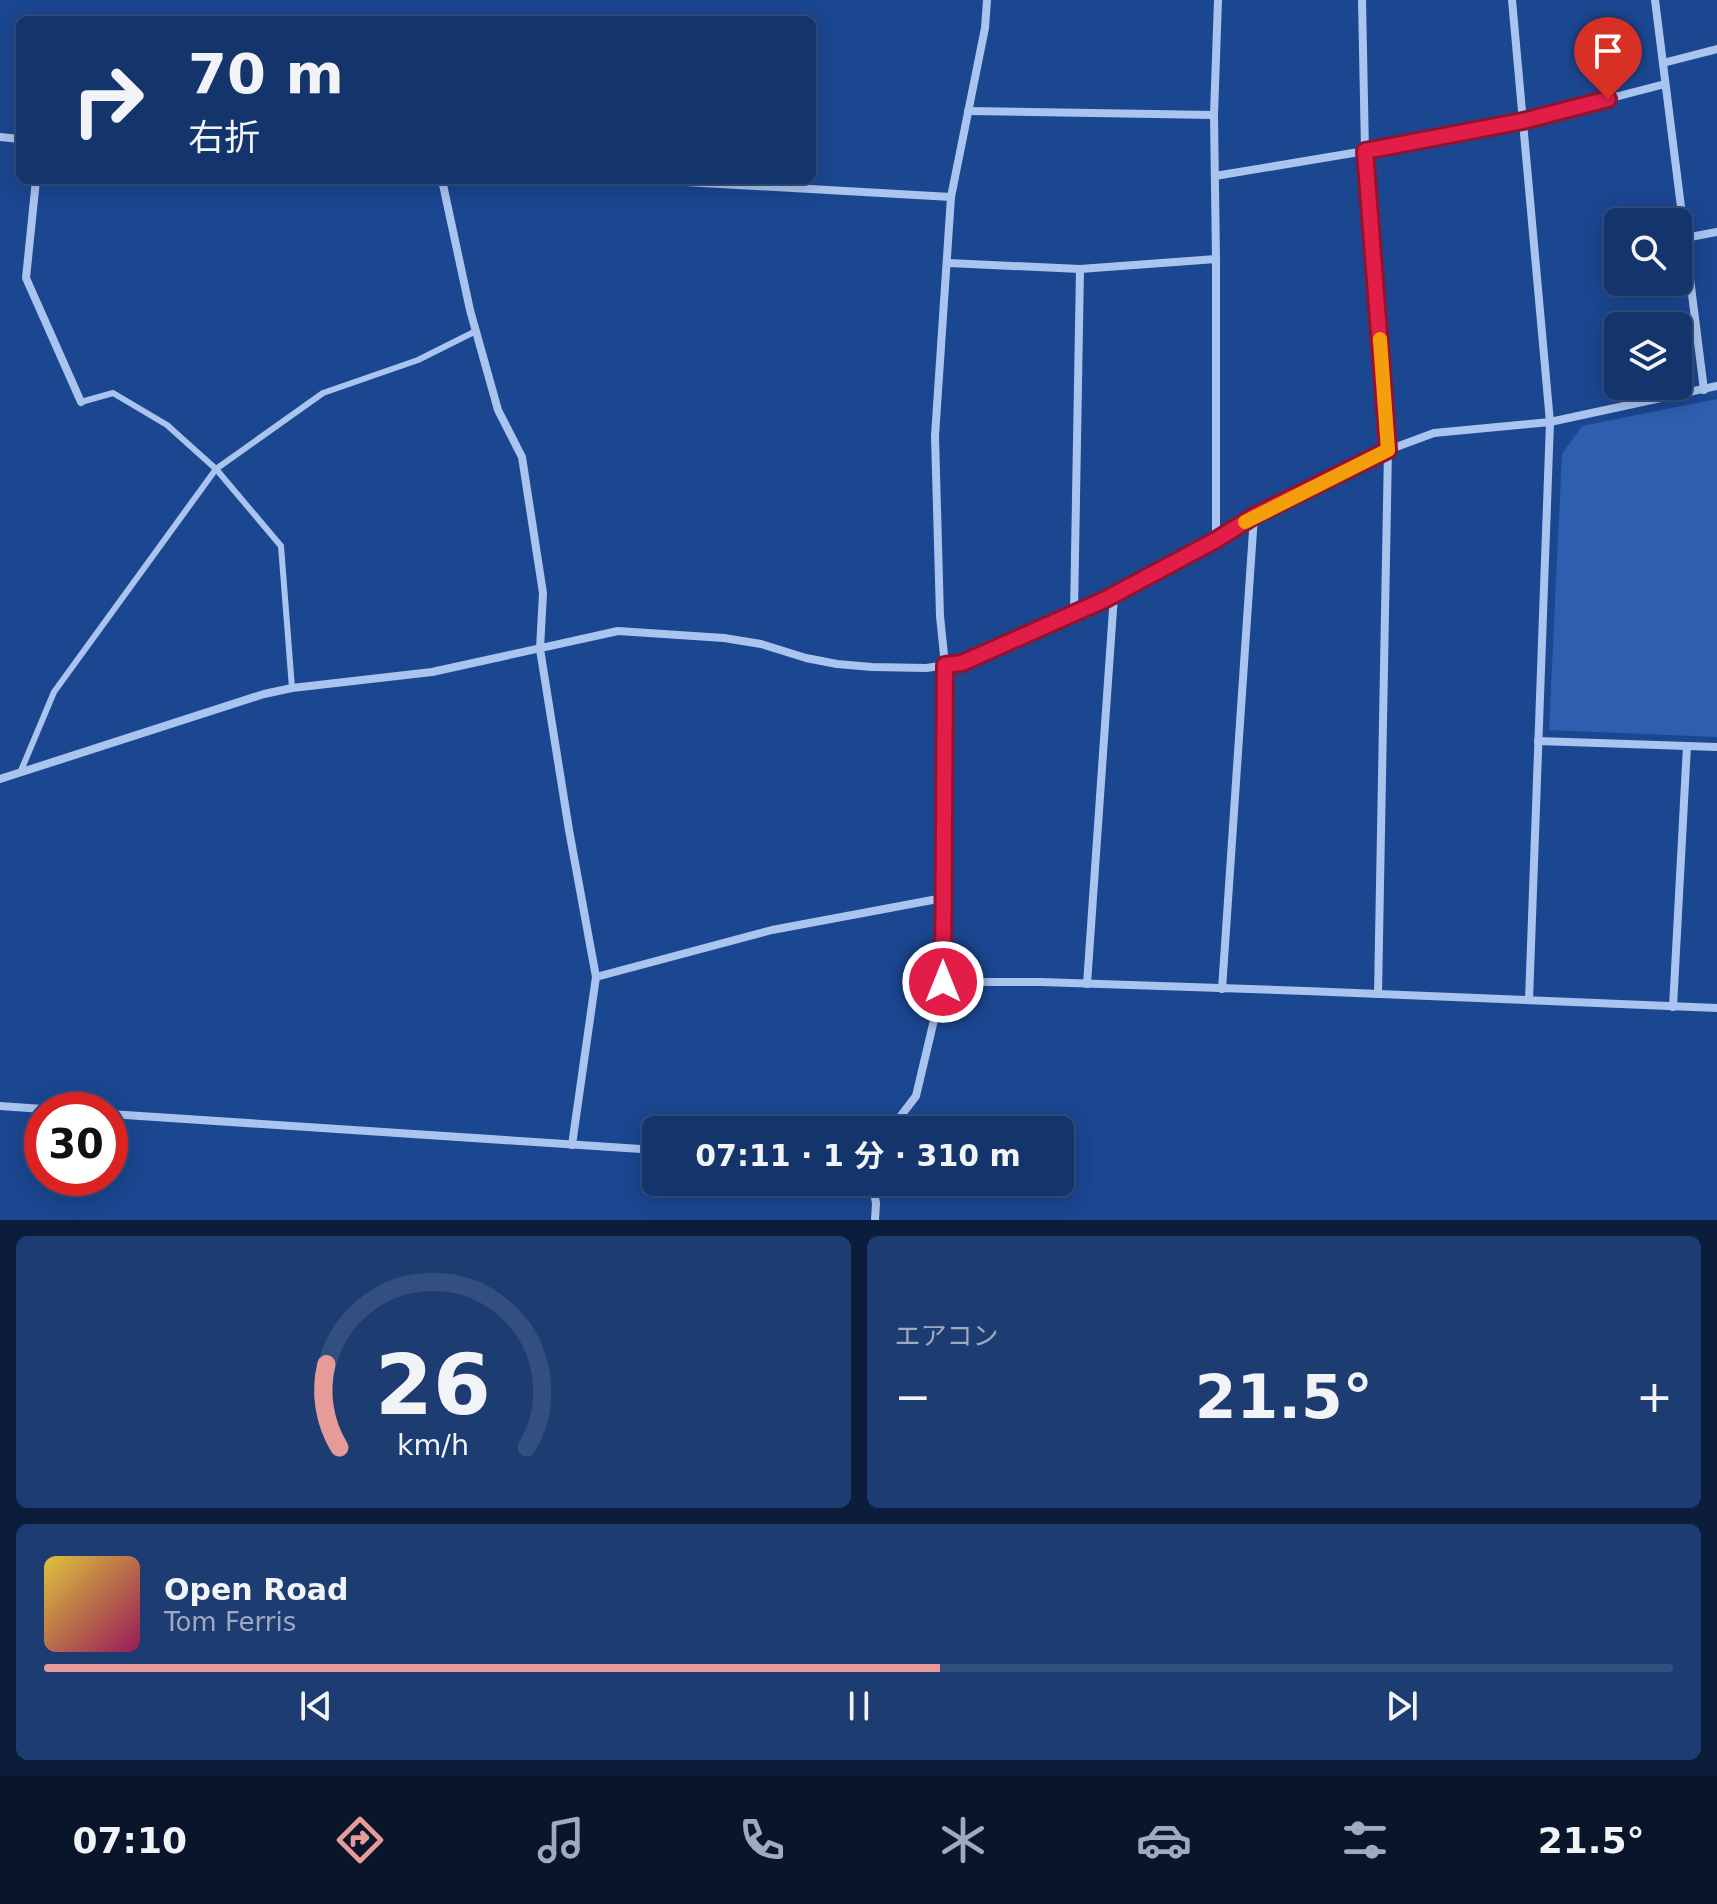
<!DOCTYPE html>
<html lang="ja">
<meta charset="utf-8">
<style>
:root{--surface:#14346c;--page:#1d3c72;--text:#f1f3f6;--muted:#9daac2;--line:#334f7f;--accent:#e69b98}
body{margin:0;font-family:"DejaVu Sans","Noto Sans JP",sans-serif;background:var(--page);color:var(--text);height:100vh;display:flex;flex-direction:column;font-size:30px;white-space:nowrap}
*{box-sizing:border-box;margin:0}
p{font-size:26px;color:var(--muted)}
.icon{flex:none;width:44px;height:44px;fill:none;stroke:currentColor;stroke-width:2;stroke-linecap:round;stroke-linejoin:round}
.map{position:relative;height:1220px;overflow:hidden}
.drawer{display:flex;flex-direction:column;gap:16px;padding:16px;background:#0b1d3b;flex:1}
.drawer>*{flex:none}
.top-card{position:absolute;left:16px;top:16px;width:800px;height:168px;border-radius:12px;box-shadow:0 4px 20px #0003,0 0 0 2px var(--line);background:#14346c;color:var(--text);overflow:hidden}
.fabs{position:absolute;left:1604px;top:208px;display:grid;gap:16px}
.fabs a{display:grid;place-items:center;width:88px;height:88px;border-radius:12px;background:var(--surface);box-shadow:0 4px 20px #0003,0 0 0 2px var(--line);font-size:40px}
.speed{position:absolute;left:24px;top:1092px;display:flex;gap:16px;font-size:40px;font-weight:700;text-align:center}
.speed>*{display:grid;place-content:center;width:104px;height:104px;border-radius:50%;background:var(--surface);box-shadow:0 4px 20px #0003,0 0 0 2px var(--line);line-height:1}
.speed .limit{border:12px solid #d22;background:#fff;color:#111}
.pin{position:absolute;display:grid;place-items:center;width:68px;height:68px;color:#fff;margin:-82px -34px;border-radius:50% 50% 50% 0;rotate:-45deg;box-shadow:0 0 8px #0007}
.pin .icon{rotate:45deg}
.me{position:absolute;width:88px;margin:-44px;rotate:0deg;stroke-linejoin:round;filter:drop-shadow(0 0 6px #0008)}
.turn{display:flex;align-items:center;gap:28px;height:168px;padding:0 40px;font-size:36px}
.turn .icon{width:104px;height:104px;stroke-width:2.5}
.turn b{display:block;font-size:56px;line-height:68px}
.big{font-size:60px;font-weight:700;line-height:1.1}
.drawer .tile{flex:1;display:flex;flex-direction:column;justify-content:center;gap:12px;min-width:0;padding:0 28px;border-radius:12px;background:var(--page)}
.drawer .dial{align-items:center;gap:0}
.dial svg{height:208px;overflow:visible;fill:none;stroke:var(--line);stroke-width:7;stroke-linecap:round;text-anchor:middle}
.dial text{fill:var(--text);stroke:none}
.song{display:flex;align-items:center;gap:24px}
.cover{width:96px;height:96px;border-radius:12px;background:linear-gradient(135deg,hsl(50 70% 55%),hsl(330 70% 35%))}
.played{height:8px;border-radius:4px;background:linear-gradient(90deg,var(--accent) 55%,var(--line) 55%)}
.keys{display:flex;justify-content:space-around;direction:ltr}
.heat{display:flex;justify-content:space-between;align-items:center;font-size:44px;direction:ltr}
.drawer .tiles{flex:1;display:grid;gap:16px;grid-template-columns:1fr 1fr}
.tile:last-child{grid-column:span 2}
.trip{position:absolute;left:642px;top:1116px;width:432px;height:80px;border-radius:12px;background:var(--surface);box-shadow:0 4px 20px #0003,0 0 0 2px var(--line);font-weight:700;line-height:80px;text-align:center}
.menu{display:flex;height:128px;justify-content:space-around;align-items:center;background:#08152b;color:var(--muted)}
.menu .icon{width:56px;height:56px}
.menu .current{color:var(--accent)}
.menu b{font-size:36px;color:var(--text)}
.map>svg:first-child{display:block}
.green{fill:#2e5fae}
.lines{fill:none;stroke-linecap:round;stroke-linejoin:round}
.service{stroke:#a9c4ee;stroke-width:6}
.minor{stroke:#a9c4ee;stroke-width:8}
.route-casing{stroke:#92132f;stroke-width:20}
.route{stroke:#e11d48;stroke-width:14}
.slow{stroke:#f59e0b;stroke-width:14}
</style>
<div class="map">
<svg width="1717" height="1220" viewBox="0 0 1717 1220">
<rect width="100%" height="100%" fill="#1b4690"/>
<path class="green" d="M 1717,399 L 1717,737 L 1549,730 L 1562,454 L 1582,426 Z"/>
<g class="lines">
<g class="service">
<path d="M 81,402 L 113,393 L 167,425 L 216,469 L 281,546 L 292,688"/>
<path d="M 20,773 L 54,692 L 216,469 L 323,393 L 418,360 L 476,331"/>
</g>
<g class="minor">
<path d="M 1362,0 L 1365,151 L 1388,450 L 1378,994"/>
<path d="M 1512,0 L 1550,422 L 1529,1000"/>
<path d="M 1655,0 L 1704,390"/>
<path d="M 1663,63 L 1717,49"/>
<path d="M 968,111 L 1214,115"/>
<path d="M 0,137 L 20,139"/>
<path d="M 1215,176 L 1365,151 L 1523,121 L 1665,84"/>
<path d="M 36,180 L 26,278 L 81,402"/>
<path d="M 442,180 L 470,310 L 498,410 L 522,457 L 543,593 L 540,649 L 569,830 L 596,977 L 572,1145"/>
<path d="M 649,180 L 951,197"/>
<path d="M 1685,238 L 1717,232"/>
<path d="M 948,263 L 1080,269 L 1216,259"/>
<path d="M 1216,540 L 1216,259 L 1214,115 L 1218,0"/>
<path d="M 1074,613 L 1080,269"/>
<path d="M 1538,741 L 1717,747"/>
<path d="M 0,779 L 264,694 L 292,688 L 432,672 L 618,631 L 724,638 L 761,644 L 806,658 L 837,664 L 872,667 L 926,668 L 962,663 L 1104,600 L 1216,540 L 1254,516 L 1388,450 L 1434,433 L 1550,422 L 1717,386"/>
<path d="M 596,977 L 772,930 L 943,898"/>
<path d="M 943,982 L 1041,982 L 1306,991 L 1717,1008"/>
<path d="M 1087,984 L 1114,595"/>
<path d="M 1222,989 L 1254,516"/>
<path d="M 1673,1007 L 1687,746"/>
<path d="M 0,1106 L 57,1110"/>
<path d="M 110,1114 L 656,1150"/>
<path d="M 890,1130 L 916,1096 L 943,982 L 945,665 L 940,616 L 935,436 L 951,197 L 985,28 L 987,0"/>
<path d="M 872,1182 L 876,1203 L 875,1220"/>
</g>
</g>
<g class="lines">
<defs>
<path id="route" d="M 943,982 L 945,665 L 962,663 L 1104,600 L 1216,540 L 1254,516 L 1388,450 L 1365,151 L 1523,121 L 1608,99"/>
</defs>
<use href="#route" class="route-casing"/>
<use href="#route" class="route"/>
<path class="slow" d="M 1245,522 L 1388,450 L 1380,339"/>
</g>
</svg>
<div class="fabs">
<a><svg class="icon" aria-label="search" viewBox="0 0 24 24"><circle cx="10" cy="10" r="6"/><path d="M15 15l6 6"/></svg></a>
<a><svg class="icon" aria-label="layers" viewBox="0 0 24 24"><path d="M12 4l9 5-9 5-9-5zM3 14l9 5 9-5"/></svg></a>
</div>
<div class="speed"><div class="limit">30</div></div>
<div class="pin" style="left:1608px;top:99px;background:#d93025"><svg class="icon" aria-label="arrive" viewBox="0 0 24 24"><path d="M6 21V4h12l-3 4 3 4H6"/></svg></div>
<svg class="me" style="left:943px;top:982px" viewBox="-20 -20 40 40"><circle r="17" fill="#e11d48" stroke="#fff" stroke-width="3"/><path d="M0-11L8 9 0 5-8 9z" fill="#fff"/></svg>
<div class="trip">07:11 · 1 分 · 310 m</div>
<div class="top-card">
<div class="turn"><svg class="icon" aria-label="right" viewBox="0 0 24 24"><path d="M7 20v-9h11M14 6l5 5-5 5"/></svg><div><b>70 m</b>右折</div></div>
</div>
</div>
<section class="drawer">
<div class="tiles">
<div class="tile dial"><svg viewBox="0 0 100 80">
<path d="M14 69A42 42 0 1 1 86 69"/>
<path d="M14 69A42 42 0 0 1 9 37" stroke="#e69b98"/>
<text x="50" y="56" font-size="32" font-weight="700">26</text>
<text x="50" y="72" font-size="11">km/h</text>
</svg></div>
<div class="tile"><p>エアコン</p>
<div class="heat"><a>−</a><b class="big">21.5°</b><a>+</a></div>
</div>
<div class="tile">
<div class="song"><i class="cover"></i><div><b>Open Road</b><p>Tom Ferris</p></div></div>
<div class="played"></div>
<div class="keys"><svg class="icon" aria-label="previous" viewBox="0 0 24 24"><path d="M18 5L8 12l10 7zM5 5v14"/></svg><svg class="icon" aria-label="pause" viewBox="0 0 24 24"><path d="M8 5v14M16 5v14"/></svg><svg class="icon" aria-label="next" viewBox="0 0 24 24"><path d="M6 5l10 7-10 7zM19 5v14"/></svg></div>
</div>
</div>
</section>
<nav class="menu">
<b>07:10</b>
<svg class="icon current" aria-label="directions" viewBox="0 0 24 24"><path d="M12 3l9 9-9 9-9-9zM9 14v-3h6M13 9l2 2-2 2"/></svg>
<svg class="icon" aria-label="music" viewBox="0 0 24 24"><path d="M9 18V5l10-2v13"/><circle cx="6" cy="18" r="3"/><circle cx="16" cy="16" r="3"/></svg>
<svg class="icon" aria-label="phone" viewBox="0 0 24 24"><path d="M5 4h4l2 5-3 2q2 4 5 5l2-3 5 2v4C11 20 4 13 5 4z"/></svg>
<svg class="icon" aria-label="climate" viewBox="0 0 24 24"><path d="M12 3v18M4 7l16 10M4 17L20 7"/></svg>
<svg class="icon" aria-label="car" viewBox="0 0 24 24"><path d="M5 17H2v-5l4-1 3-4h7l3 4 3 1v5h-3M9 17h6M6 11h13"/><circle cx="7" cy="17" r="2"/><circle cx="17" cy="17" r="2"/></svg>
<svg class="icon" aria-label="filters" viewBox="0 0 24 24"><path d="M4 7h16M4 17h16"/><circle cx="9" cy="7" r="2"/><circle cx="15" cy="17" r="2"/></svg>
<b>21.5°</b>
</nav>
